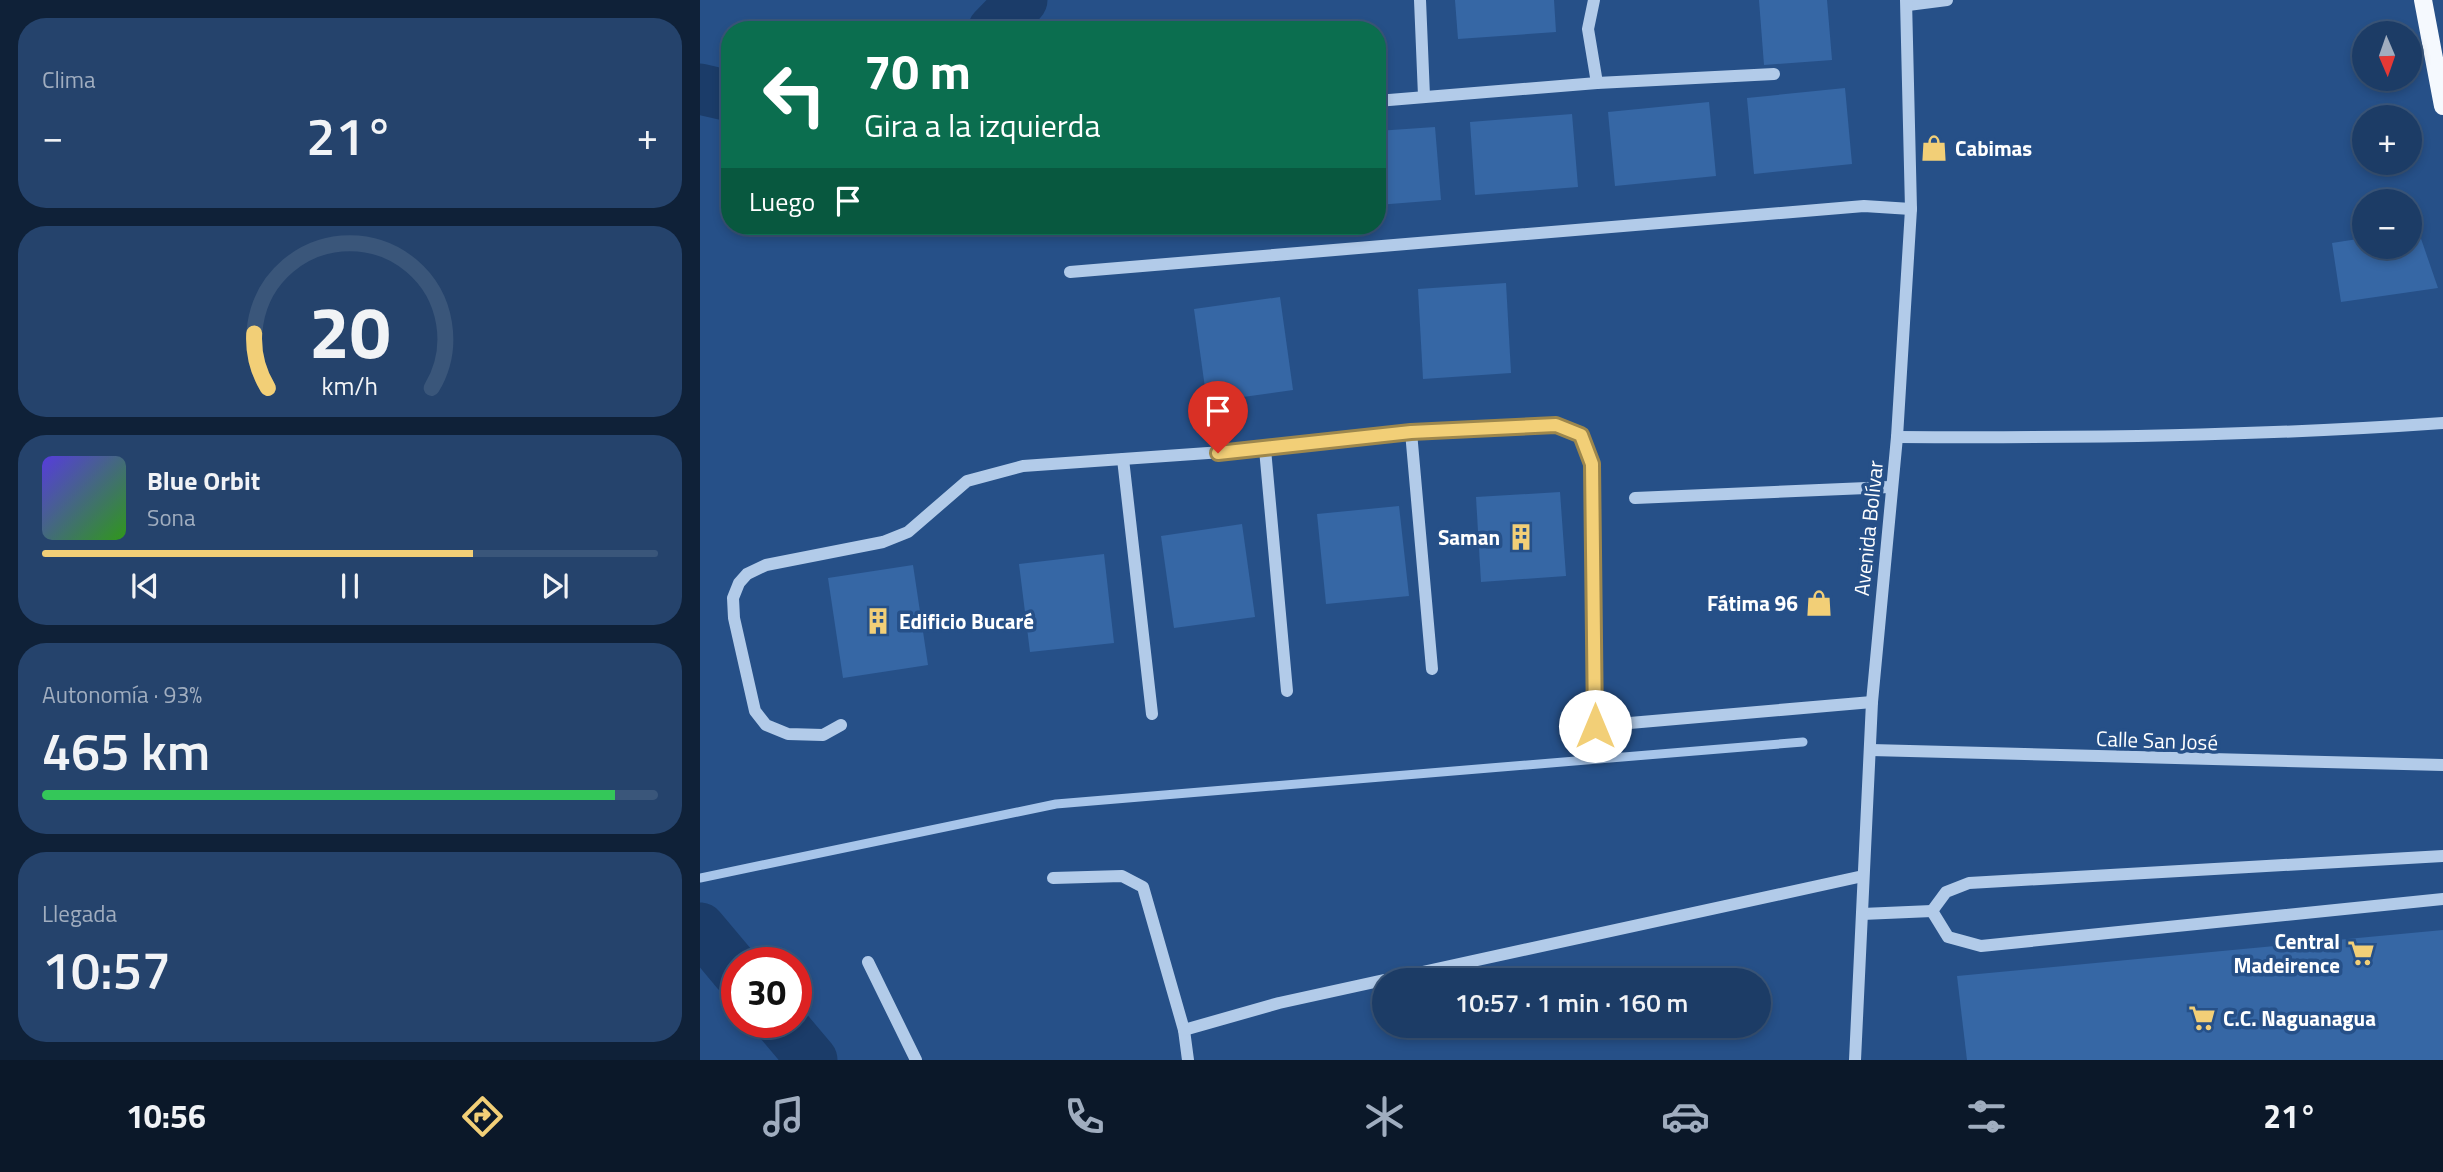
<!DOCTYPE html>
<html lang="es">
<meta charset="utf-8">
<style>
:root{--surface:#1c3c66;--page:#25436c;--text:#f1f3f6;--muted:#a0adbf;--line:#3a567a;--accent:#f2cf77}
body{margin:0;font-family:"Titillium Web",sans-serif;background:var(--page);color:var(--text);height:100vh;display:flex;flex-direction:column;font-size:26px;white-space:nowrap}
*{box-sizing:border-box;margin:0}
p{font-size:23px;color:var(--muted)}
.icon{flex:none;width:38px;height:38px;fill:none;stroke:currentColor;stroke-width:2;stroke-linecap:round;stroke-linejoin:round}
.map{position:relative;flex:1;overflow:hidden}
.panel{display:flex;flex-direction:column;gap:18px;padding:18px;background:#0f2138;width:700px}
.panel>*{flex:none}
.banner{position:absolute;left:21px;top:21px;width:665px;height:214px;border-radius:28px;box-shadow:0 4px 10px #0003,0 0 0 2px var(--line);background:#0b6e4f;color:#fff;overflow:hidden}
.needle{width:46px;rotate:178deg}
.controls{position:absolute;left:1652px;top:21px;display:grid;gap:14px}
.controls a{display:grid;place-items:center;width:70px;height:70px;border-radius:50%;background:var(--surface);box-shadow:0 4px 10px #0003,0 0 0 2px var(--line);font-size:35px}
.speed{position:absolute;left:21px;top:947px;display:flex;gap:14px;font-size:35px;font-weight:700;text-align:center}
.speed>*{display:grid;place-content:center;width:91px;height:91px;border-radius:50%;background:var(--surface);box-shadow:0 4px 10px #0003,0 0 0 2px var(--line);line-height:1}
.speed .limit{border:10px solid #d22;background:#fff;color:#111}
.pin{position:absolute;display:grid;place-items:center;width:60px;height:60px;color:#fff;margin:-72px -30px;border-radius:50% 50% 50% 0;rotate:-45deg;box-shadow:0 0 7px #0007}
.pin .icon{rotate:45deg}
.me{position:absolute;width:77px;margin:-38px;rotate:0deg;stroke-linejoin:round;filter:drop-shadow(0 0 5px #0008)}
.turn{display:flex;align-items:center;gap:24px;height:147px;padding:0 28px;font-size:32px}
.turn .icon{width:91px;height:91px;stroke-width:2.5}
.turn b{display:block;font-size:49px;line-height:60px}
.then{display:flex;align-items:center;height:66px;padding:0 28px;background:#0003;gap:14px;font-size:26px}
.big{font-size:52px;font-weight:600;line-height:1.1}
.panel .tile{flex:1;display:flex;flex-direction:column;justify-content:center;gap:10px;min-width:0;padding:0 24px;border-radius:28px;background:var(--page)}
.panel .dial{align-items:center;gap:0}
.dial svg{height:182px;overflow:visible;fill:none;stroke:var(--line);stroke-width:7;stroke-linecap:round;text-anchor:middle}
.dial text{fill:var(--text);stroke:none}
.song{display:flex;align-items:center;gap:21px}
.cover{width:84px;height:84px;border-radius:10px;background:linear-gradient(135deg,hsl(250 70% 55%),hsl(110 70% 35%))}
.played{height:7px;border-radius:4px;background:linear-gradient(90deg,var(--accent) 70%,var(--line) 70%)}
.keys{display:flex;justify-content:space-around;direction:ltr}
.heat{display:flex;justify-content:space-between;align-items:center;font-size:38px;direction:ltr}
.charge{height:10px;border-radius:5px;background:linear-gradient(90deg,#34c759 93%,var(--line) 0)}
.trip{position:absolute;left:672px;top:968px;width:399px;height:70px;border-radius:35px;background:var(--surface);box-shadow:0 4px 10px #0003,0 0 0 2px var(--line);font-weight:600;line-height:70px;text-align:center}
.menu{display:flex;height:112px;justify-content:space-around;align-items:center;background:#0b1829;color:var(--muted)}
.menu .icon{width:49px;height:49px}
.menu .on{color:var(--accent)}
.menu b{font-size:32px;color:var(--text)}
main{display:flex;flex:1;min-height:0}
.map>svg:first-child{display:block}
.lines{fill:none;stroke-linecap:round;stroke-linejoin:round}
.stream{stroke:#a7c5ea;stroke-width:9}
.river{stroke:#1b3c69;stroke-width:51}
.building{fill:#3667a5}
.minor{stroke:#b2cbe9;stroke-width:12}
.major{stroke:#f5f9fe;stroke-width:18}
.route-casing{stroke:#9d874d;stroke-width:18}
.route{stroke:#f2cf77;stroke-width:12}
.labels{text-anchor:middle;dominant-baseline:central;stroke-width:7;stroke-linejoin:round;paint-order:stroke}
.poi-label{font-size:21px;font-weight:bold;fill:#fff;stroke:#265088;text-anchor:start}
.street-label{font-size:21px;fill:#fff;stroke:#265088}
</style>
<main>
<section class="panel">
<div class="tile"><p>Clima</p>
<div class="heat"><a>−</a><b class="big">21°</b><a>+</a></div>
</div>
<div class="tile dial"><svg viewBox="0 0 100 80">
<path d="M14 69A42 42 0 1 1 86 69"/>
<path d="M14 69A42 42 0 0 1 8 45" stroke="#f2cf77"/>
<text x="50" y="56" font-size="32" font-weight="700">20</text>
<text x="50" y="72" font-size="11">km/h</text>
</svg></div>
<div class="tile">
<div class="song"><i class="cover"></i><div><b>Blue Orbit</b><p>Sona</p></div></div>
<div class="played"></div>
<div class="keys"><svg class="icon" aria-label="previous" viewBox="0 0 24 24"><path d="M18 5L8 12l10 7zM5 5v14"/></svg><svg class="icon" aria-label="pause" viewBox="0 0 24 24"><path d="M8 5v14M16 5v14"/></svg><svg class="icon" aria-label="next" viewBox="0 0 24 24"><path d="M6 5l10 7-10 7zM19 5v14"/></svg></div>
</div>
<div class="tile"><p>Autonomía · 93%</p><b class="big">465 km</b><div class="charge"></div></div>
<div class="tile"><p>Llegada</p><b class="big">10:57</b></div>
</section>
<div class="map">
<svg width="1743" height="1060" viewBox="0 0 1743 1060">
<rect width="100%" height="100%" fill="#265088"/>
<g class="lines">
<path class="stream" d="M 0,878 L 356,804 L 1103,742"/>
<g class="river">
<path d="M 293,30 L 322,0"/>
<path d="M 0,89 L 30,96"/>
<path d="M 0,928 L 37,972"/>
<path d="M 80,1022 L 112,1060"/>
</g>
</g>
<g class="building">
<path d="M 755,0 L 854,0 L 856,32 L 758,39 Z"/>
<path d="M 1059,0 L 1127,0 L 1132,60 L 1064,65 Z"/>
<path d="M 1145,88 L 1152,164 L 1054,174 L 1047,98 Z"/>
<path d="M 1009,102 L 1016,176 L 915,186 L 908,112 Z"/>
<path d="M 872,114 L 878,187 L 775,195 L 770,122 Z"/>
<path d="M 735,127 L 741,200 L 677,205 L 677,131 Z"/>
<path d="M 1718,230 L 1738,288 L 1641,302 L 1632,243 L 1664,238 L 1664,247 L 1710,247 L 1710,231 Z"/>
<path d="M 806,283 L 811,373 L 723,379 L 718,289 Z"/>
<path d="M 580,297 L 593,390 L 507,402 L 494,309 Z"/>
<path d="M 860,492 L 866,576 L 781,582 L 776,497 Z"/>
<path d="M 699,506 L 709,596 L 626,604 L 617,514 Z"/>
<path d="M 542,524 L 555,617 L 474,628 L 461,536 Z"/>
<path d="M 404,554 L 414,643 L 330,652 L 319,564 Z"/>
<path d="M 213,565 L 228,665 L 143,678 L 128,578 Z"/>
<path d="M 1743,930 L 1743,1060 L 1267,1060 L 1257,976 Z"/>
</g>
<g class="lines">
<g class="minor">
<path d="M 720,0 L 724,96"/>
<path d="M 894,0 L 888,29 L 897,83"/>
<path d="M 1208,5 L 1247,0"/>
<path d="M 677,101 L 897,83 L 1074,74"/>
<path d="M 370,272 L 1164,206 L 1211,209"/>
<path d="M 711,432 L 732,669"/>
<path d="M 1197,437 C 1380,438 1561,436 1743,423"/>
<path d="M 565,449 L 587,691"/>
<path d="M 423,459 L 452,714"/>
<path d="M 935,498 L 1190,487"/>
<path d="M 141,725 L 123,735 L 88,734 L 66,725 L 55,711 L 34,618 L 33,598 L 39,583 L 47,574 L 66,565 L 183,542 L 208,532 L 267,481 L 323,466 L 565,449 L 711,432 L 856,425 L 881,435 L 892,464 L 895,726 L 1172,702"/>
<path d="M 1171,750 L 1743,765"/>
<path d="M 353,878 L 422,876 L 443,887 L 484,1030 L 488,1060"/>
<path d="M 1232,911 L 1248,937 L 1281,946 L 1743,899"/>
<path d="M 1232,911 L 1246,892 L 1269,883 L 1743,856"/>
<path d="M 1162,914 L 1232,911"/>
<path d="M 168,962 L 216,1060"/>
<path d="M 686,980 L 1163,876"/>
<path d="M 484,1030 L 579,1003 L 684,980"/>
<path d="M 1155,1060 L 1172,702 L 1197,437 L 1211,209 L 1206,0"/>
</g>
<path class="major" d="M 1723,0 L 1743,106"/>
</g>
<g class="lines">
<defs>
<path id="route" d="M 518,453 L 711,432 L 856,425 L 881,435 L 892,464 L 895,726"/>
</defs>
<use href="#route" class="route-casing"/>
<use href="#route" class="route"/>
</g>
<defs>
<symbol id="shop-bare" viewBox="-9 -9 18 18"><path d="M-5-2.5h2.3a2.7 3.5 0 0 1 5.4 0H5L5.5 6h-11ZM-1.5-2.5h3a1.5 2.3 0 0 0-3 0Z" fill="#f2cf77" stroke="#265088" stroke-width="2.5" paint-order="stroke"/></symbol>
<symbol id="building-bare" viewBox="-9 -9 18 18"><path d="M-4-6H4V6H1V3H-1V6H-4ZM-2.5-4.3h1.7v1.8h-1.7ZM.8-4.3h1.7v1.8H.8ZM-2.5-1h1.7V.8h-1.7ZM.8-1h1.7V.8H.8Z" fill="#f2cf77" stroke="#265088" stroke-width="2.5" paint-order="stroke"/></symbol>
<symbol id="supermarket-bare" viewBox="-9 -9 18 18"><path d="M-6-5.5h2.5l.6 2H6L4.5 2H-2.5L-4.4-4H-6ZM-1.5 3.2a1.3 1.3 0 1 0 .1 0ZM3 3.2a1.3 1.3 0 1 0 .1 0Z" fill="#f2cf77" stroke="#265088" stroke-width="2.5" paint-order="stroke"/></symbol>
</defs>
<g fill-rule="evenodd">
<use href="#shop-bare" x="1215" y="129" width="38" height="38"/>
<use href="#building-bare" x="802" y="518" width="38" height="38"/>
<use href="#shop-bare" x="1100" y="584" width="38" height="38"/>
<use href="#building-bare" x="159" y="602" width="38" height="38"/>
<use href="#supermarket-bare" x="1642" y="934" width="38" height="38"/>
<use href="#supermarket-bare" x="1483" y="999" width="38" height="38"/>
</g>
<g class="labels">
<g class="poi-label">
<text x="1255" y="148">Cabimas</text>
<text x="800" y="537" text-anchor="end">Saman</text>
<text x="1098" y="603" text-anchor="end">Fátima 96</text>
<text x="199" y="621">Edificio Bucaré</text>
<text x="1640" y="941" text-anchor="end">Central<tspan x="1640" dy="24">Madeirence</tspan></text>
<text x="1523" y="1018">C.C. Naguanagua</text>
</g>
<g class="street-label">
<text transform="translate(1168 528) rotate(-84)">Avenida Bolívar</text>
<text transform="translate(1457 740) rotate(2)">Calle San José</text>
</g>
</g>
</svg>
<div class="controls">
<a><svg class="needle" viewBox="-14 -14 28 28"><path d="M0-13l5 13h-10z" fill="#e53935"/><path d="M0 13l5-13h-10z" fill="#a0adbf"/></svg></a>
<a>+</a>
<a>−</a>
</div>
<div class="speed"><div class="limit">30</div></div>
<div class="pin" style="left:518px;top:453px;background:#d93025"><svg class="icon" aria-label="arrive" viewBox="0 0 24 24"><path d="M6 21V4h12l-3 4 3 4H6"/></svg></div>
<svg class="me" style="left:895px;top:726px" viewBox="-20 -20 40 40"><circle r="19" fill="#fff"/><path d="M0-13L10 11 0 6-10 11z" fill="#f2cf77"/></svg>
<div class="trip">10:57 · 1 min · 160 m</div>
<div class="banner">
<div class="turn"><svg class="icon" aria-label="left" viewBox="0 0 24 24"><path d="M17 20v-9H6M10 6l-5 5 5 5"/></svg><div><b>70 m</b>Gira a la izquierda</div></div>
<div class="then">Luego<svg class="icon" aria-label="arrive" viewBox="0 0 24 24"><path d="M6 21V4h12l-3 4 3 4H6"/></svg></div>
</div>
</div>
</main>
<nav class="menu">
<b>10:56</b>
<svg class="icon on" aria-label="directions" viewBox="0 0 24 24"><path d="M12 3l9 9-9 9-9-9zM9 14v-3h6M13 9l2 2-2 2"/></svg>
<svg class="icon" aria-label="music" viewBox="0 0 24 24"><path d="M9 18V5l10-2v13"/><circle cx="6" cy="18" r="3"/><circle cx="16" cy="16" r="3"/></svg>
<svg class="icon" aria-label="phone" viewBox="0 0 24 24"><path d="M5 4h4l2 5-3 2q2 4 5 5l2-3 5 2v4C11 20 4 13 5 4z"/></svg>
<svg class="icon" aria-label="climate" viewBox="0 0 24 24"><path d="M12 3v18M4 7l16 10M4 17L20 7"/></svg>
<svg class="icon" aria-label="car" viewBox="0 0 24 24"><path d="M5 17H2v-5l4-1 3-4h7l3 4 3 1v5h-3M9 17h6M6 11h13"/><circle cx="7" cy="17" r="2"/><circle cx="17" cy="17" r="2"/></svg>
<svg class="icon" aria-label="filters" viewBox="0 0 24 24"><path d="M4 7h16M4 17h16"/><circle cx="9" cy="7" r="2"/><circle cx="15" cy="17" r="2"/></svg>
<b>21°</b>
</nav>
